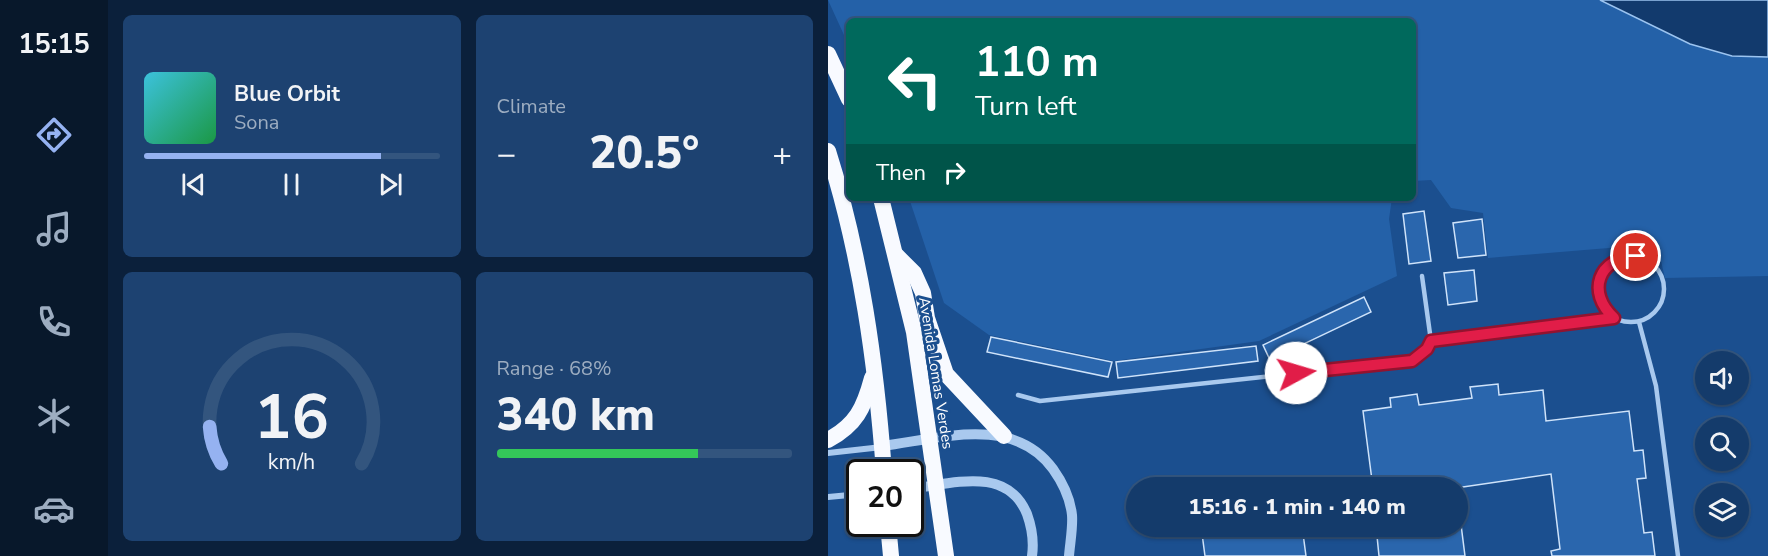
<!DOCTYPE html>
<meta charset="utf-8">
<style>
:root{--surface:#143b6b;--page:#1d4271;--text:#f1f3f6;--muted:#9dadc1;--line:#33557e;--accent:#95b2f1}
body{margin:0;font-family:"Nunito Sans",sans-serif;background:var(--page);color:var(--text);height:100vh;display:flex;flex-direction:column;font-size:22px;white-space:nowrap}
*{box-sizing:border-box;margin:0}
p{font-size:20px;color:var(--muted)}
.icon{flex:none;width:33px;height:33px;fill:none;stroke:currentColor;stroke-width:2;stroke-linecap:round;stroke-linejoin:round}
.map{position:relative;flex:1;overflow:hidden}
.drawer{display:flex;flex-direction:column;gap:15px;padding:15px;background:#0b203b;width:720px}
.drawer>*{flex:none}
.hud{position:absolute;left:18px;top:18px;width:570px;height:183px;border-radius:9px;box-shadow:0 2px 4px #0004,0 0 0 2px var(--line);background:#00695c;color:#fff;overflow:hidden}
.controls{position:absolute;left:867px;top:351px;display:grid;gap:12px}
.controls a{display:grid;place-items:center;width:54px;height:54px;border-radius:50%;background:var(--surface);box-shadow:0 2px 4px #0004,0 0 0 2px var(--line);font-size:30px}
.speed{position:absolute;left:18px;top:459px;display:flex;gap:12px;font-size:30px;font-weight:700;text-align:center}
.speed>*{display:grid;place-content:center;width:78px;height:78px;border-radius:50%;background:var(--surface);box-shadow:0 2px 4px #0004,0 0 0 2px var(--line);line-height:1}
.speed .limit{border:3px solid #111;border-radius:9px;background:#fff;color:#111}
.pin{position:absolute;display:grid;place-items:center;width:51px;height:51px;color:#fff;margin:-26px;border:3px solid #fff;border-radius:50%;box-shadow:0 2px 6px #0007}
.me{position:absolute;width:66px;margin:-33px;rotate:84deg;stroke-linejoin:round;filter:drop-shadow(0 0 4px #0008)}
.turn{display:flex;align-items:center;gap:21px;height:126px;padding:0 30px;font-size:27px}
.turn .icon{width:78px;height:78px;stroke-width:2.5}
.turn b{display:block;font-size:42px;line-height:51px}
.then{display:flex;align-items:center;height:57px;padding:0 30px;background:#0003;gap:12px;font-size:22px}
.big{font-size:45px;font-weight:800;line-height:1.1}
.drawer .card{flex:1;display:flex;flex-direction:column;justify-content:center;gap:9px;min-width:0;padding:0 21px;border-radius:9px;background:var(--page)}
.drawer .dial{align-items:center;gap:0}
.dial svg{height:156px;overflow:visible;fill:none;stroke:var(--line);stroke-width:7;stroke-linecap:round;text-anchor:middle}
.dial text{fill:var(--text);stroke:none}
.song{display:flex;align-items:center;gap:18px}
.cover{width:72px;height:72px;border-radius:9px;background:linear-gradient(135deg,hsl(190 70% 55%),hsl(140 70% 35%))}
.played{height:6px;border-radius:3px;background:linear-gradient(90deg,var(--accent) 80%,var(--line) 80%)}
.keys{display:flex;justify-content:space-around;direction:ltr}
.heat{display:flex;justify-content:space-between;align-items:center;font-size:33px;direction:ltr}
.charge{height:9px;border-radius:4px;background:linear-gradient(90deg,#34c759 68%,var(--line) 0)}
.drawer .tiles{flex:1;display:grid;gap:15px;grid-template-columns:repeat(2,1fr)}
.trip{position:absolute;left:298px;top:477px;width:342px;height:60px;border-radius:30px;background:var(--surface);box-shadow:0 2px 4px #0004,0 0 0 2px var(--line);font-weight:800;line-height:60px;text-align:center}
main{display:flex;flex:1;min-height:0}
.dock{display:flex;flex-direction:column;width:108px;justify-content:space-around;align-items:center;background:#08182b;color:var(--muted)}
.dock .icon{width:42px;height:42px}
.dock .active{color:var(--accent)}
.dock b{font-size:27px;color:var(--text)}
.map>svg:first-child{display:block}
.green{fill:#2461a8}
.water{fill:#123a6d;stroke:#9cc4f0;stroke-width:1.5}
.building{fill:#2a66ad;stroke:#cfe3fa;stroke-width:1.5}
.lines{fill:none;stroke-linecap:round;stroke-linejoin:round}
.service{stroke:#a9c9ee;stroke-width:4.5}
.minor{stroke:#a9c9ee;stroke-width:6}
.tertiary{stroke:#a9c9ee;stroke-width:10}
.trunk{stroke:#f8faff;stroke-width:16}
.route-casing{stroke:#92132f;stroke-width:15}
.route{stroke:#e11d48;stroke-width:10}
.labels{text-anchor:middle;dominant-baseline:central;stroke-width:6;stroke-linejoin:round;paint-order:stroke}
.street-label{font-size:15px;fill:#fff;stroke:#1b4f8f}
</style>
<main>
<nav class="dock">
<b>15:15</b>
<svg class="icon active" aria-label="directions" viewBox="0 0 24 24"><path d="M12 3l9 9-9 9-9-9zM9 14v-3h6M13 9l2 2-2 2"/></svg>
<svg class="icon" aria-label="music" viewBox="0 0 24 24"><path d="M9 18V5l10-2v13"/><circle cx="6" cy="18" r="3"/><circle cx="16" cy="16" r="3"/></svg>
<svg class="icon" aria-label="phone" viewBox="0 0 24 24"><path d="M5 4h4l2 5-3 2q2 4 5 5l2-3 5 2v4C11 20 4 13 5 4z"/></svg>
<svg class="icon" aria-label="climate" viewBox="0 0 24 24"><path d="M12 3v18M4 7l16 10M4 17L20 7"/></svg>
<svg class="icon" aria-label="car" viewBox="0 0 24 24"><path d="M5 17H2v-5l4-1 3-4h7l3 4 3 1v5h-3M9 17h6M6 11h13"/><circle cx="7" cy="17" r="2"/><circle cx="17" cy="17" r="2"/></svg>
</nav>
<section class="drawer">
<div class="tiles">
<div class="card">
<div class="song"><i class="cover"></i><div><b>Blue Orbit</b><p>Sona</p></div></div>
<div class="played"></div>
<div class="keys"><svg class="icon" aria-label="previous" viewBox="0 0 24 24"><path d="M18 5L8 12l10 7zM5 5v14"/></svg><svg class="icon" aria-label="pause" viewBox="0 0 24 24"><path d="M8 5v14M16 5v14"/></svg><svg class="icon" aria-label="next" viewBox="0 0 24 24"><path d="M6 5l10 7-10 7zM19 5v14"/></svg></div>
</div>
<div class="card"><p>Climate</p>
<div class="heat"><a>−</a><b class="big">20.5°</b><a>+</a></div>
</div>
<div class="card dial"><svg viewBox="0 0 100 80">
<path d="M14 69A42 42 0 1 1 86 69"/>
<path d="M14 69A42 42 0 0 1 8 50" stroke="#95b2f1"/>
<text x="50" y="56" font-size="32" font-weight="700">16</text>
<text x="50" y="72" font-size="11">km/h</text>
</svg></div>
<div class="card"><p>Range · 68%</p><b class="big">340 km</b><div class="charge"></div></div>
</div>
</section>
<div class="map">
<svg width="940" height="556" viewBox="0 0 940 556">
<rect width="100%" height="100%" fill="#1b4f8f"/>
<g class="green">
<path d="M 0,0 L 940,0 L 940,276 L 837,278 L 829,244 L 660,258 L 655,213 L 623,208 L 603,180 L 585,181 L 585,21 L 21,21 L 21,46 Z"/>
<path d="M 81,198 L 564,198 L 561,219 L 569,276 L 431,341 L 286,361 L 161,335 L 116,303 Z"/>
</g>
<path class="water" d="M 772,0 L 940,0 L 940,57 L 904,56 L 862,44 Z"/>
<g class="building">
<path d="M 596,211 L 603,261 L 581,264 L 575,214 Z"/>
<path d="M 654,219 L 658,255 L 630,258 L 625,223 Z"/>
<path d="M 646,270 L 649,301 L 620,305 L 616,273 Z"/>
<path d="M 536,297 L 543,312 L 442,360 L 435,345 Z"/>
<path d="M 163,337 L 284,362 L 280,377 L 159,352 Z"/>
<path d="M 428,346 L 430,361 L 290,378 L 288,362 Z"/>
<path d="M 670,384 L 671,395 L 715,390 L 718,421 L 801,411 L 806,451 L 815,450 L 818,478 L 809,479 L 816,533 L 824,532 L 827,556 L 724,556 L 723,551 L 732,549 L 723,474 L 628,488 L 545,488 L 535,411 L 563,407 L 562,398 L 589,394 L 591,405 L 644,398 L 642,387 Z"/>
<path d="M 630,501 L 637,556 L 551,556 L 548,526 L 630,526 Z"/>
<path d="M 373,526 L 474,526 L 478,556 L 377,556 Z"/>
</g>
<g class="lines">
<g class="service">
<circle cx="803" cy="289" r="33"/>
<path d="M 594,276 L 603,341"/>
<path d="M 811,322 L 828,386 L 850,556"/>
<path d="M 190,395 L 212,401 L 584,361 L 599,349 L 603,341 L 786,318"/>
</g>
<g class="minor">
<path d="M 0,453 L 54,447"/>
<path d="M 0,497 L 32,494"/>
</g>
<g class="tertiary">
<path d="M 54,446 C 111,439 185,414 225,469 C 235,483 242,497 244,515 C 245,528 242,543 241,556"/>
<path d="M 82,489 C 124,484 179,465 199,514 C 204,528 206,542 204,556"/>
</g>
<g class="trunk">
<path d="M 0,54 L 21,99"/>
<path d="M 0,151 C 33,255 48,363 56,472"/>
<path d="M 53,198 L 86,332 L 118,556"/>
<path d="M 68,255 L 86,273 L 95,293 L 99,318 L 118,374 L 176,436"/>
<path d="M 0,440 C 28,425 36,408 44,378"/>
<path d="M 60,524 L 63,556"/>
</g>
</g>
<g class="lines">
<defs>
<path id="route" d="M 468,373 L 584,361 L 599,349 L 603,341 L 786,318 C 758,292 770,258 808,256"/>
</defs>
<use href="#route" class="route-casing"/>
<use href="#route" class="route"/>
</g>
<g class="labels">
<g class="street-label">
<text transform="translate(108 373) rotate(81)">Avenida Lomas Verdes</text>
</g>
</g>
</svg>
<div class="controls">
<a><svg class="icon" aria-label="sound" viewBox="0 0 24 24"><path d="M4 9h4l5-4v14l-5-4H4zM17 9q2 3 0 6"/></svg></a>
<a><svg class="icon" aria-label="search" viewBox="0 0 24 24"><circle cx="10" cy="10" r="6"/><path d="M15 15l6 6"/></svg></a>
<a><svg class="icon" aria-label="layers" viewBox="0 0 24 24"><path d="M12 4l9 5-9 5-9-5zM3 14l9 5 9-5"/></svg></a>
</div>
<div class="speed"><div class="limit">20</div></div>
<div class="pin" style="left:808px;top:256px;background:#d93025"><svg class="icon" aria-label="arrive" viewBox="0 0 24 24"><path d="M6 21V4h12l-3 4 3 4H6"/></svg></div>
<svg class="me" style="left:468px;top:373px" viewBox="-20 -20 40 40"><circle r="19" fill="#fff"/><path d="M0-13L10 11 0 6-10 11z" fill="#e11d48"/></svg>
<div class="trip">15:16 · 1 min · 140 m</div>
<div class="hud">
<div class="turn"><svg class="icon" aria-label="left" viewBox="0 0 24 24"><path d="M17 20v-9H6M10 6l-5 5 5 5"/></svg><div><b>110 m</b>Turn left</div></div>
<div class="then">Then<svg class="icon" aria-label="right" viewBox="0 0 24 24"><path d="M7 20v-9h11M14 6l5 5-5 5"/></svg></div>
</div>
</div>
</main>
